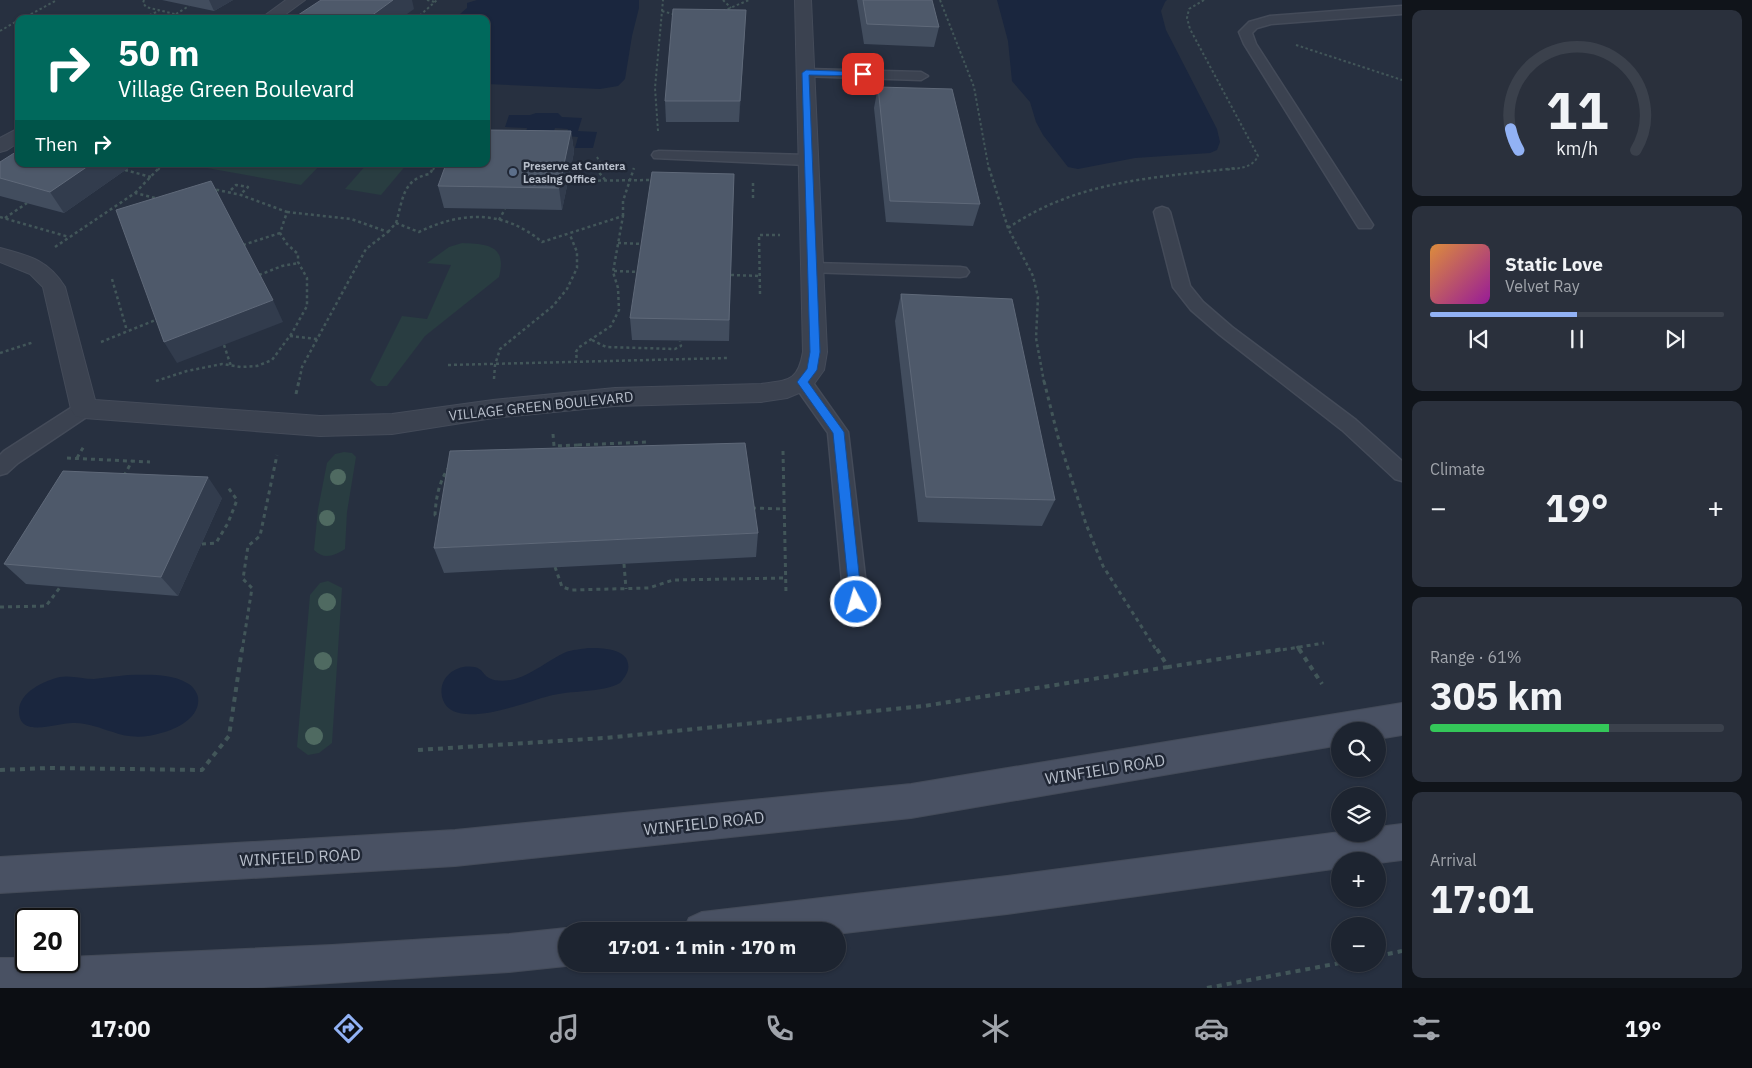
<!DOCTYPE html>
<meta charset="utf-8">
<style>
:root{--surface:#1d2430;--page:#2a303c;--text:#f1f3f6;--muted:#a0a4ab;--line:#3b414c;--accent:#92b2f5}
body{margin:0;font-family:"IBM Plex Sans",sans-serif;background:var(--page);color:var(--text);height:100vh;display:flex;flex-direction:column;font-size:19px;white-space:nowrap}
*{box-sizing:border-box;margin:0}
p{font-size:16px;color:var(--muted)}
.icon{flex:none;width:28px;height:28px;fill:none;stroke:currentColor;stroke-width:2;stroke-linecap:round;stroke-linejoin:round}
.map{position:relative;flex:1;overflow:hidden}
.details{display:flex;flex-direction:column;gap:10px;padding:10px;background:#10141a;width:350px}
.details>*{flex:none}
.banner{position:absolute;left:15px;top:15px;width:475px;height:152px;border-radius:10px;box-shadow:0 1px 4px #0004,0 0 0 1px var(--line);background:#00695c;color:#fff;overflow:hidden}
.fabs{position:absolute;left:1331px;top:722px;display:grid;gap:10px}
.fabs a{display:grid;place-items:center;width:55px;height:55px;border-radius:50%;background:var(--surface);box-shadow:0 1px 4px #0004,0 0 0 1px var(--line);font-size:25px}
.speed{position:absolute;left:15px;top:908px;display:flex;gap:10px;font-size:25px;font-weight:700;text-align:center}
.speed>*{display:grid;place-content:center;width:65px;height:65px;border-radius:50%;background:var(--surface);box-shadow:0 1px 4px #0004,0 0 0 1px var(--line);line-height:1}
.speed .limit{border:2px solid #111;border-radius:8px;background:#fff;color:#111}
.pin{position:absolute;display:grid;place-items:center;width:42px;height:42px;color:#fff;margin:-21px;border-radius:10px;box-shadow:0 2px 8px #0006}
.me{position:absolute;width:55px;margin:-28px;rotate:354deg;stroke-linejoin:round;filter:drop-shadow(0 0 4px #0008)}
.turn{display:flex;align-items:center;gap:18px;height:105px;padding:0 20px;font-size:22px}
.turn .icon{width:65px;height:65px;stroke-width:2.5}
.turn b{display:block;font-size:35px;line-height:42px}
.then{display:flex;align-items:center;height:48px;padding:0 20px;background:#0003;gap:10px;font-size:19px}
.big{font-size:38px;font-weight:800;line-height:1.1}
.details .card{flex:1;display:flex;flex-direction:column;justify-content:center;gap:8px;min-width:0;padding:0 18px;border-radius:10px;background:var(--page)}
.details .dial{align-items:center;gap:0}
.dial svg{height:130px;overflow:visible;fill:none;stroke:var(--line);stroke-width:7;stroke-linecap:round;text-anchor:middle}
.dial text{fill:var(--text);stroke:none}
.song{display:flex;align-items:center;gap:15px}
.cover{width:60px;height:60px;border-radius:8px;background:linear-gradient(135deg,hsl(30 70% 55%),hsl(300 70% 35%))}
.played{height:5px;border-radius:2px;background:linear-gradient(90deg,var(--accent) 50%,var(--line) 50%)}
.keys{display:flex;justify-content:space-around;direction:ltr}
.heat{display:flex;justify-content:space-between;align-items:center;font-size:28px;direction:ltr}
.charge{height:8px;border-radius:4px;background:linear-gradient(90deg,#34c759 61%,var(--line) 0)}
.trip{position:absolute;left:558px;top:922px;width:288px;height:50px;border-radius:25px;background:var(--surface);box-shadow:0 1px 4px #0004,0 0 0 1px var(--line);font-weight:800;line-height:50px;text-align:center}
.tabs{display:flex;height:80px;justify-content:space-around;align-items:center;background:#0c0e13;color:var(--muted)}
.tabs .icon{width:35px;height:35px}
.tabs .selected{color:var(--accent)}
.tabs b{font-size:22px;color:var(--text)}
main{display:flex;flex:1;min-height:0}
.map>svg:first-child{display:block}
.green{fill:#293d41}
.water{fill:#1a263e}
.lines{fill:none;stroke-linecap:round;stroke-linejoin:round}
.service-casing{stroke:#444b59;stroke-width:3}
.minor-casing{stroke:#444b59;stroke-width:2}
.secondary-casing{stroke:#444b59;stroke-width:2}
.path-far3{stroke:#425659;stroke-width:2;stroke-dasharray:2.5 2.5;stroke-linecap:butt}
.path-far2{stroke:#425659;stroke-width:2.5;stroke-dasharray:3 3;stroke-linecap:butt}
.path-far1{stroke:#425659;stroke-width:3;stroke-dasharray:4 4;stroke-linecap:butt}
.path{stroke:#425659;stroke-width:4;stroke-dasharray:5 5;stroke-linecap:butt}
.service{fill:#3b4250;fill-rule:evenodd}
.minor{fill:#3b4250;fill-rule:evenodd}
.secondary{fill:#495163;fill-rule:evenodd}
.tree{fill:#4f6a61}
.wall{fill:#424d5e}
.shaded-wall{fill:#323c4d}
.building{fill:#4e596a;stroke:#5f6979}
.route{fill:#1a73e8;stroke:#114b97}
.service-dot{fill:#5c6f8a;stroke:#202735;stroke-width:2}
.labels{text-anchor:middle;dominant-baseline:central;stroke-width:5;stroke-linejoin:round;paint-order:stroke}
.far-poi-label{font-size:11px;font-weight:bold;fill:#b7beca;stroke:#202735;text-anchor:start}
.street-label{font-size:14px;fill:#b7beca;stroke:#202735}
.near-street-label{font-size:16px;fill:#b7beca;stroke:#202735}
</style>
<main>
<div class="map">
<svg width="1402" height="988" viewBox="0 0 1402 988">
<rect width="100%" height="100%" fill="#273040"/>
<g class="green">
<path d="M 212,164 L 321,164 L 301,185 L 207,168 Z"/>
<path d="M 367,164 L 407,164 L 381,195 L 345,189 Z"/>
<path d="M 462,243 C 489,244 507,246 499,277 L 425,336 L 387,386 L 377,386 L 370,380 L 402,316 L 427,319 L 451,265 L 427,263 L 449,247 Z"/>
<path d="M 344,452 L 352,453 L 356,457 L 347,512 L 345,549 C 334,556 324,560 314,550 L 318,509 L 327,463 L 335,454 Z"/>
<path d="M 328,581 L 342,588 L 332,743 L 319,753 L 308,755 L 297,747 L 310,595 L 320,583 Z"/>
</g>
<g class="water">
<path d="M 477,0 L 639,0 L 639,8 L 632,36 L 625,79 L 618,86 L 600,89 L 486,84 L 486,19 L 454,19 L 467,8 L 467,3 Z"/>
<path d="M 997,0 L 1167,0 L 1165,2 L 1161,11 L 1166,30 L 1217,129 L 1220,142 L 1217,150 L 1210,153 L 1135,158 L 1078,169 L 1068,167 L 1043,135 L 1036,122 L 1030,102 L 1012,81 L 1008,41 Z"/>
<path d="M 536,113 L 558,113 L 562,117 L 582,118 L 578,131 L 597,132 L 593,148 L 575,148 L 578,137 L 566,136 L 568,129 L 555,128 L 553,133 L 526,132 L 527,128 L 505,127 L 509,115 L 530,115 Z"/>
<path d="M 588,648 C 602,648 632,648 628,670 C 627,674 623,680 620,683 C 602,693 570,690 549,696 C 528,701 455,732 443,700 C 436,680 454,663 475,667 C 483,669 483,675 489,678 C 496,682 508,681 515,679 C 533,674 548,660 566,652 C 572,650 581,649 588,648 Z"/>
<path d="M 128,675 C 148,675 169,673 187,683 C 192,685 197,692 198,697 C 201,717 177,729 161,733 C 146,738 127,738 113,732 C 100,728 86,722 72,723 C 56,723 19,739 19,711 C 19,692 44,681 60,677 C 71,675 83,679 94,679 C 105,678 116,676 128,675 Z"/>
</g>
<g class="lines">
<defs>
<g id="service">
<path d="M 1402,6 L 1402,14 L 1271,24 L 1257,28 L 1252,33 L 1256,44 L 1373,225 L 1371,228 L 1359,228 L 1357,225 L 1244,44 L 1239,32 L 1249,22 L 1270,16 Z"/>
<path d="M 806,69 L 921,72 L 928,76 L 921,80 L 801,76 L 799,73 L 801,70 Z"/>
<path d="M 659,151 L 808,155 L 813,157 L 816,160 L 813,163 L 808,165 L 654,158 L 652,155 L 654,152 Z"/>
<path d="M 1162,207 L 1168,209 L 1170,212 L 1190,286 L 1203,302 L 1232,327 L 1356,420 L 1402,461 L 1402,481 L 1395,479 L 1342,430 L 1220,335 L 1191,310 L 1173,287 L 1154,212 L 1156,209 Z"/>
<path d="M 812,263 L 960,267 L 966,268 L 969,272 L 966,276 L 960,277 L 806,272 L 803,268 L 806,264 Z"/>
<path d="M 802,375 L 809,377 L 848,432 L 868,602 L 864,609 L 856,612 L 848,609 L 844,602 L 828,433 L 792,382 L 795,377 Z"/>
<path d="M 84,402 L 91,404 L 94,409 L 91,414 L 18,463 L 7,473 L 0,475 L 0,455 L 4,451 L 77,404 Z"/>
</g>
<g id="minor">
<path d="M 286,0 L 305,0 L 279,19 L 260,19 Z"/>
<path d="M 795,0 L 811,0 L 827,352 L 824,370 L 811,388 L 787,398 L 761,402 L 615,406 L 493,418 L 392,434 L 320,436 L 84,418 L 75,416 L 71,409 L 43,287 L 30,274 L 0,262 L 0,248 C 30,256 48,260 65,287 L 95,400 L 320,416 L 392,414 L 493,400 L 615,388 L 761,384 C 788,380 798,382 803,352 Z"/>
<path d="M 19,128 L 19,142 L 7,150 L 0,152 L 0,138 Z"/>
</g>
<g id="secondary">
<path d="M 1402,703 L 1402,735 L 1378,739 L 1378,731 L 1340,731 L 1340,745 L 911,818 L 455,866 L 0,893 L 0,857 L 455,830 L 911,784 Z"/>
<path d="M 1402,824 L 1402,860 L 1378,863 L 1378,861 L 1340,861 L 1340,868 L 1007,914 L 836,934 L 836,931 L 683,931 L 689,918 L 702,912 L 1007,876 L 1340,832 L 1378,834 L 1378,827 Z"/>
<path d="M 566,928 L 574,931 L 566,931 L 566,964 L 572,964 L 566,966 L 509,972 L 248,988 L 0,988 L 0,958 L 26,958 L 26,961 L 69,961 L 69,957 L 332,945 L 509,934 Z"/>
</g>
</defs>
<use href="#service" class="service-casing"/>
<use href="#minor" class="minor-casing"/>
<use href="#secondary" class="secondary-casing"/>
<g class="path-far3">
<path d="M 144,0 L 143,3 L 146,7 L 187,17 L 226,17 L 234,19"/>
<path d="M 427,0 L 435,2"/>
<path d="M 723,0 L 731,8"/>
<path d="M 940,0 L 974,87 L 989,170"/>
<path d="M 1204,0 L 1189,9 L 1187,18 L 1190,29 L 1258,156 C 1252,169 1238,168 1225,170"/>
<path d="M 662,11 L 676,15"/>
<path d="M 723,11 L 749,0"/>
<path d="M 176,14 L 189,6"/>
<path d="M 22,19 L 57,0"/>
<path d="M 140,19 L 159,11"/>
<path d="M 416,19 L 437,0"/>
<path d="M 0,31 L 19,20"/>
<path d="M 1296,45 L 1402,80"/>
<path d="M 658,131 L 655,88 L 663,0"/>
<path d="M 597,157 L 601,164 L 597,170"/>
<path d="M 158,170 L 163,164"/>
<path d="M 433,170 L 436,164"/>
</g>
<g class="path-far2">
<path d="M 598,168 L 597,170 L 606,181"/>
<path d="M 989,168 L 1008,228 L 1033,276 L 1038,297 L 1036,338 L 1044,382"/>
<path d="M 125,170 L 151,177"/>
<path d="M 568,181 L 651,180"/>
<path d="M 753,183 L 753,198"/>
<path d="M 231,190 L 236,185 L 248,187 L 241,194"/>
<path d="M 135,193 L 159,168"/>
<path d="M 287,212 L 351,219 L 388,232 L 366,249 L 302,367 L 299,382"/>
<path d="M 623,216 L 623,201 L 634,168"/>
<path d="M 0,217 L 69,237"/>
<path d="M 5,218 L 27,203"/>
<path d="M 499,220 L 505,209"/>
<path d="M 396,223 C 403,200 402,179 430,174 L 433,168"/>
<path d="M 1008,228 C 1078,180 1154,178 1236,168"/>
<path d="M 388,232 L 396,223 L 419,232 C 462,211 504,210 542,242 L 623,216 L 613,272 L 618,288 L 619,310 L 611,326 L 578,348 L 576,352 L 577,361"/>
<path d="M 618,243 L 645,244"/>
<path d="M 243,245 L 280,233"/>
<path d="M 55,247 L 135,193 L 159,199"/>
<path d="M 614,271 L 641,272"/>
<path d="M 259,275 L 282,266 L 299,263"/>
<path d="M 731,275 L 760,276"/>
<path d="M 112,279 L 127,331"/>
<path d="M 760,294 L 759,235 L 780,235"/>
<path d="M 290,336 L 317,339"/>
<path d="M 592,340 L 606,347 L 675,349 L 681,346 L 680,341"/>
<path d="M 101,342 L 158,319"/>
<path d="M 224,345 L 231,366"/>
<path d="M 0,353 L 34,342"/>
<path d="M 448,365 L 728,358"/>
<path d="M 494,379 L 495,365 L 500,349 L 553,306 L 567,289 L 577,268 L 577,252 L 570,235"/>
<path d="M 156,381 L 187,371 L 222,364 L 241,367 L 257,366 L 272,360 L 292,333 L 307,306 L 307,278 L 298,262 L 298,254 L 287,244 L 280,233 L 287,212 L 241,195 L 213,189"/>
</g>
<g class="path-far1">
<path d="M 1044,381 L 1058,437 L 1086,524 L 1103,566 L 1157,651"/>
<path d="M 296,394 L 299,381"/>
<path d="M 553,434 L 554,446 L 578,445 L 578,450"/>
<path d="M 578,445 L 647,442"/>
<path d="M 783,451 L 786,594"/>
<path d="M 67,458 L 150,462"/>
<path d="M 77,458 L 84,446"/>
<path d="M 124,476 L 132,461"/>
<path d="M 752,508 L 784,509"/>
<path d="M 443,518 L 435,515 C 436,497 439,482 449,467"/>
<path d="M 202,544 L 216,543 L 228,523 L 237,500 L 227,486"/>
<path d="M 624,564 L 626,589"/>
<path d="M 555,567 L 562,587 L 572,590 L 649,588 L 673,580 L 786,578"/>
<path d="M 0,607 L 46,606 L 61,586"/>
<path d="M 1297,646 L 1300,651"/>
<path d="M 242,651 L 252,588 L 243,579 L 248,546 L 260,536 L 277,455"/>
<path d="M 1275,651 L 1324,643"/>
</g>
<g class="path">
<path d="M 1157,649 L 1168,667 L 1283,649"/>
<path d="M 1299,649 L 1322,684"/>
<path d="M 418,750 L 604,738 L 924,706 L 1168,667"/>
<path d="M 0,770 L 49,768 L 202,770 L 229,736 L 242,649"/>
<path d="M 1378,956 L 1402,951"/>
<path d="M 1207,988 L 1340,963"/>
</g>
<use href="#service" class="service"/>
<use href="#minor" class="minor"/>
<use href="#secondary" class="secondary"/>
</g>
<g class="tree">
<circle cx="338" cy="477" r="8"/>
<circle cx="327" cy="518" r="8"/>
<circle cx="327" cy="602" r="9"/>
<circle cx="323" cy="661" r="9"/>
<circle cx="314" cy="736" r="9"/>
</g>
<g class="wall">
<path d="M 162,0 L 233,0 L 214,11 Z"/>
<path d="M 857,0 L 932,0 L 939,27 L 934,47 L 864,44 Z"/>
<path d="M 745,31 L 739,122 L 666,122 L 665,101 Z"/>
<path d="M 878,87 L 980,204 L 973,226 L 886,222 L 874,108 Z"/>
<path d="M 571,131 L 574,152 L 562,210 L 444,208 L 438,186 Z"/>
<path d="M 0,162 L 134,164 L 64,213 L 0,196 Z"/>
<path d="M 734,174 L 729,341 L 632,340 L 630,318 Z"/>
<path d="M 901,294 L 1055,500 L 1042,526 L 918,522 L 895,321 Z"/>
<path d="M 222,498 L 178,596 L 26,584 L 4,564 Z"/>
<path d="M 758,533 L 756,557 L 444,573 L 434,548 Z"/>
</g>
<g class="shaded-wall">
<path d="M 209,0 L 233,0 L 214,11 Z"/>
<path d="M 393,0 L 412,0 L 414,9 L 400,19 L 367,19 Z"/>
<path d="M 746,10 L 745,31 L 739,122 L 740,101 Z"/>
<path d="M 571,131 L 574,152 L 562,210 L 559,188 Z"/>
<path d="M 91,164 L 134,164 L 64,213 L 50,192 Z"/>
<path d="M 273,300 L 283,322 L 177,363 L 164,342 Z"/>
<path d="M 208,477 L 222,498 L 178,596 L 161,577 Z"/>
</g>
<g class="building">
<path d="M 321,0 L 393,0 L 367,19 L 292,19 Z"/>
<path d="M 863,0 L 932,0 L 939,27 L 867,24 Z"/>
<path d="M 673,9 L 746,10 L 740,101 L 665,101 Z"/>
<path d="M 878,87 L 952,89 L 980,204 L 890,201 Z"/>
<path d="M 486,130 L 571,131 L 559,188 L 438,186 L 446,164 L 486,164 Z"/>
<path d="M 19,150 L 19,164 L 91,164 L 50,192 L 0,178 L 0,162 Z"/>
<path d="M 652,172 L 734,174 L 729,320 L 630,318 Z"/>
<path d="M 211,181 L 273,300 L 164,342 L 116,210 Z"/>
<path d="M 901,294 L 1012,299 L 1055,500 L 926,497 Z"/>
<path d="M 745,443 L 758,533 L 434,548 L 450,451 Z"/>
<path d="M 63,471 L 208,477 L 161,577 L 4,564 Z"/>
</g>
<path class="route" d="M 806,70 L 863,72 L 867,74 L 863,76 L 809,75 L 820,352 L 817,370 L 808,382 L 844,432 L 862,602 L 860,606 L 856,608 L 852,606 L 850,602 L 833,433 L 797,382 L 807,369 L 810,352 L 802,73 Z"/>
<circle class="service-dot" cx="513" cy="172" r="5"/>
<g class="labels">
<g class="far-poi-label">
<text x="523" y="166">Preserve at Cantera<tspan x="523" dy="13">Leasing Office</tspan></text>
</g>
<g class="street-label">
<text transform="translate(541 406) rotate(-6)">VILLAGE GREEN BOULEVARD</text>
</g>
<g class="near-street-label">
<text transform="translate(1105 769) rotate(-9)">WINFIELD ROAD</text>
<text transform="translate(704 823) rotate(-6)">WINFIELD ROAD</text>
<text transform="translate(300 857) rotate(-3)">WINFIELD ROAD</text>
</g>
</g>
</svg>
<div class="fabs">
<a><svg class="icon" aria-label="search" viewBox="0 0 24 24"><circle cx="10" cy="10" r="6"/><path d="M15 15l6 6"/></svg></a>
<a><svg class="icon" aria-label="layers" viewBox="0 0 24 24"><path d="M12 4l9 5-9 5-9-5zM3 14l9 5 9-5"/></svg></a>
<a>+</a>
<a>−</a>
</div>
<div class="speed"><div class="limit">20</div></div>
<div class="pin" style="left:863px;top:74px;background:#d93025"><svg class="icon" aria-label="arrive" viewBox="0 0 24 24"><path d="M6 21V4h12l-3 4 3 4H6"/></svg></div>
<svg class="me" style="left:856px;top:602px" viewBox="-20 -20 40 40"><circle r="17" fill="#1a73e8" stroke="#fff" stroke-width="3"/><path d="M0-11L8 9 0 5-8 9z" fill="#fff"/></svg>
<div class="trip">17:01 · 1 min · 170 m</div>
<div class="banner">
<div class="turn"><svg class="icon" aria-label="right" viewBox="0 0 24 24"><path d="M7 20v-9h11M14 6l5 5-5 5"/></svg><div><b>50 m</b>Village Green Boulevard</div></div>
<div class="then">Then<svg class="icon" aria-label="right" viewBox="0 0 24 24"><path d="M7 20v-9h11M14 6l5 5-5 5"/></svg></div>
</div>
</div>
<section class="details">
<div class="card dial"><svg viewBox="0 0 100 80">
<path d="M14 69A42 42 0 1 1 86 69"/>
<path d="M14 69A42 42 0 0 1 9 56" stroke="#92b2f5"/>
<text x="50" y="56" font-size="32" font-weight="700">11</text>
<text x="50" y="72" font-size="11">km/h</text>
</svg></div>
<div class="card">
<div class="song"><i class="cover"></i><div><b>Static Love</b><p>Velvet Ray</p></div></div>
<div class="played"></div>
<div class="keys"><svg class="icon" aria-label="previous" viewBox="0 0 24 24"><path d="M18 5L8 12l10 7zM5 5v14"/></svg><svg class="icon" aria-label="pause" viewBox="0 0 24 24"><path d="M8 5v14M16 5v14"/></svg><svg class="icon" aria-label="next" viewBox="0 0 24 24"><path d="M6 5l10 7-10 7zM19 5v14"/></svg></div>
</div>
<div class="card"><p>Climate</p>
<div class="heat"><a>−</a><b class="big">19°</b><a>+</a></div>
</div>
<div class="card"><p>Range · 61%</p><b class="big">305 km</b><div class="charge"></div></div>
<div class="card"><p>Arrival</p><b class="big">17:01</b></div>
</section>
</main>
<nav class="tabs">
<b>17:00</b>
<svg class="icon selected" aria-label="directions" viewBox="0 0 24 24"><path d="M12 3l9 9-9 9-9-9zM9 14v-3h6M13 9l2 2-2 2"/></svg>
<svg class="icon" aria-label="music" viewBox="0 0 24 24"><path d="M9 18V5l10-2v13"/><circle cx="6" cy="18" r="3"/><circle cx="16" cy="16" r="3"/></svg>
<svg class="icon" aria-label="phone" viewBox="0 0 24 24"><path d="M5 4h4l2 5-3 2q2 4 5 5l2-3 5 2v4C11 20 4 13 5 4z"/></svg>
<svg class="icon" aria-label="climate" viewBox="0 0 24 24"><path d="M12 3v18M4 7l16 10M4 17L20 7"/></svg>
<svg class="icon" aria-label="car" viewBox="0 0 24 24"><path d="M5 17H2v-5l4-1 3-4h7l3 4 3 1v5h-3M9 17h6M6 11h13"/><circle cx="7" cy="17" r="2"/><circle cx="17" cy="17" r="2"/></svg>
<svg class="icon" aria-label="filters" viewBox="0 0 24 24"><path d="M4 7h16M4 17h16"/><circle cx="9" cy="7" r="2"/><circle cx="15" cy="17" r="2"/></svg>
<b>19°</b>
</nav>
